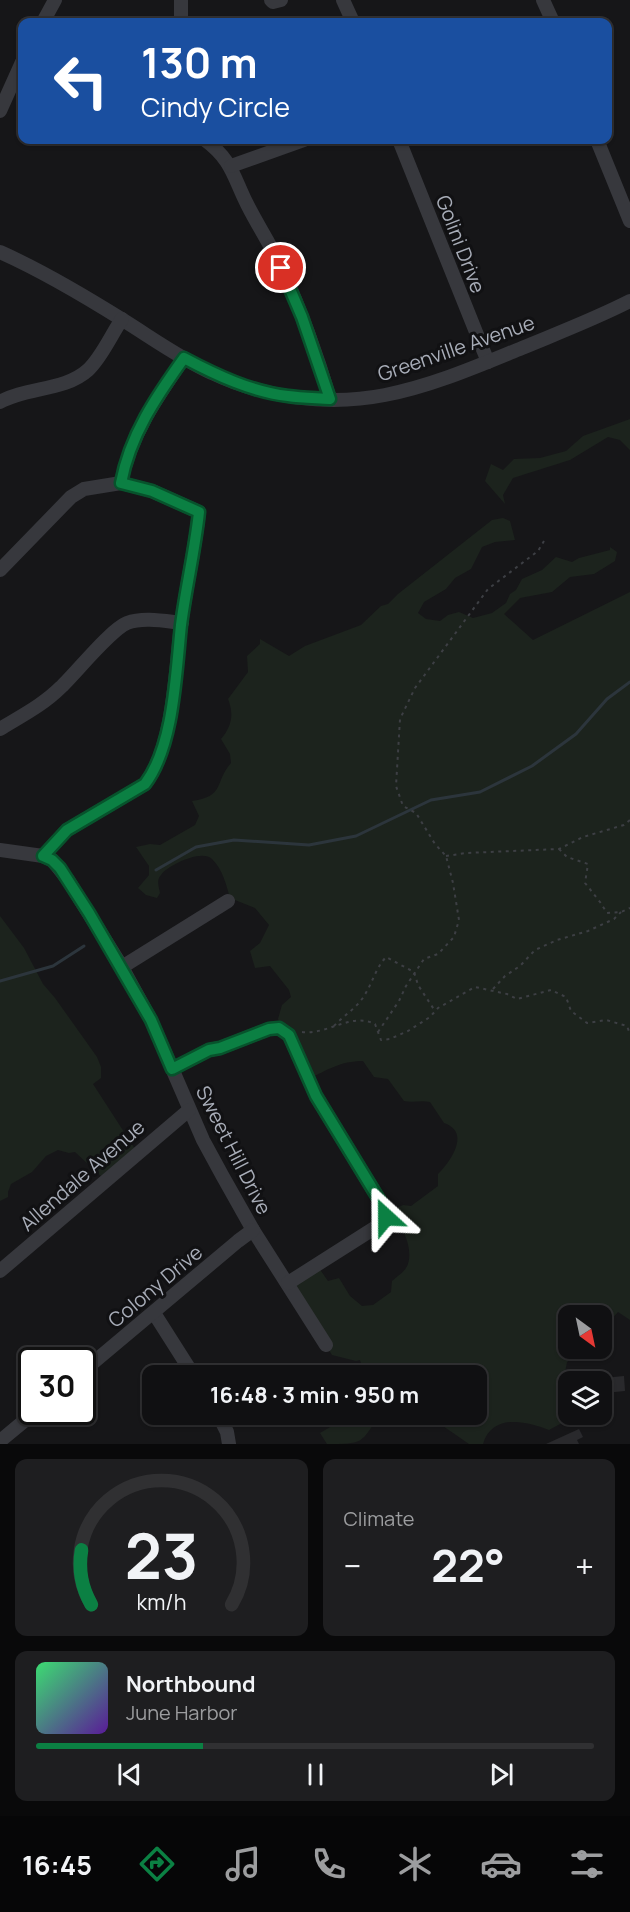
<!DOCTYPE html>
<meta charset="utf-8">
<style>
:root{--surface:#101012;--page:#1e1e20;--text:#f1f3f6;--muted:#9c9d9f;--line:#303032;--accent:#0b8043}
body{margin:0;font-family:Manrope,sans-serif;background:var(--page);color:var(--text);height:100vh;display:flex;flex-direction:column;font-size:22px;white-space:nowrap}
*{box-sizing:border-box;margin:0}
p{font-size:20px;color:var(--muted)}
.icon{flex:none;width:33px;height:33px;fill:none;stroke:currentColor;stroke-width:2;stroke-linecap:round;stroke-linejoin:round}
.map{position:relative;height:1444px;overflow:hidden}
.drawer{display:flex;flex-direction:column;gap:15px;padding:15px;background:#09090a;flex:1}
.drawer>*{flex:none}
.hud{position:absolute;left:18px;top:18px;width:594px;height:126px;border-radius:12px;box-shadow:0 2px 4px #0004,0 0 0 2px var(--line);background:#1a4fa0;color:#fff;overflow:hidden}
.needle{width:39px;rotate:147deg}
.buttons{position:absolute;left:558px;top:1305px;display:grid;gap:12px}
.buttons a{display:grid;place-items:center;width:54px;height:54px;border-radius:12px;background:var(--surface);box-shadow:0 2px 4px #0004,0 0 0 2px var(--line);font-size:30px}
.speed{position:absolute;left:18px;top:1347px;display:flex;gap:12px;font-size:30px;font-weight:700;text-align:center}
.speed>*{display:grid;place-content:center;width:78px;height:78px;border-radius:50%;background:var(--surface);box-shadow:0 2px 4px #0004,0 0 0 2px var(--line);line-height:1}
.speed .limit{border:3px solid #111;border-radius:9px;background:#fff;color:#111}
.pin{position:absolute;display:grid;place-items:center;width:51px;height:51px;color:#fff;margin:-26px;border:3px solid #fff;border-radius:50%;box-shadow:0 2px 6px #0007}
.me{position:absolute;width:66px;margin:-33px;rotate:336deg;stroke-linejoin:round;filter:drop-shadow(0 0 4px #0008)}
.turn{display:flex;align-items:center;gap:21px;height:126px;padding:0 24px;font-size:27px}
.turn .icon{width:78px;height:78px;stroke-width:2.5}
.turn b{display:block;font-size:42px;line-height:51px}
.big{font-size:45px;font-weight:700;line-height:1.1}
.drawer .tile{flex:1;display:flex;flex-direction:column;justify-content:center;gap:9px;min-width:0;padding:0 21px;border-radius:12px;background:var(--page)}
.drawer .dial{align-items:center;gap:0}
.dial svg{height:156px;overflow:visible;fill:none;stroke:var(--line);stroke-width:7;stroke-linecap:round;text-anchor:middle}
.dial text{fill:var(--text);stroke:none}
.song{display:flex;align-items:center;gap:18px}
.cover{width:72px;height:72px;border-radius:9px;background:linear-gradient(135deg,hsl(140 70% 55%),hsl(270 70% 35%))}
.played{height:6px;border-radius:3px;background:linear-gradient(90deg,var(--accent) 30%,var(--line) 30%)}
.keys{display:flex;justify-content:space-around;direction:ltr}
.heat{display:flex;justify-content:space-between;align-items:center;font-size:33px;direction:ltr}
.drawer .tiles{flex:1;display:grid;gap:15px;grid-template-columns:1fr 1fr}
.tile:last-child{grid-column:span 2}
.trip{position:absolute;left:142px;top:1365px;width:345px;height:60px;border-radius:12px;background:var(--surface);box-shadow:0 2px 4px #0004,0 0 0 2px var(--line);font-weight:700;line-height:60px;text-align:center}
.tab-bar{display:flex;height:96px;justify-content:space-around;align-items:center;background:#060607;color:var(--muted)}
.tab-bar .icon{width:42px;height:42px}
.tab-bar .on{color:var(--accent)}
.tab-bar b{font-size:27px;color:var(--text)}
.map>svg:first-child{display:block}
.green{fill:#1c231d}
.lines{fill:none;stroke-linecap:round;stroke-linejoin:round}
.stream{stroke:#2c353c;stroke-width:3}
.building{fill:#29292c}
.path{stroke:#3d3f44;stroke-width:2;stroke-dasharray:3 4.5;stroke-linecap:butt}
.minor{stroke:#37383d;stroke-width:14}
.route-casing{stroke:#07532c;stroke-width:15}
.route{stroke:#0b8043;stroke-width:10}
.labels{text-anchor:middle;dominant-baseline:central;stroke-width:6;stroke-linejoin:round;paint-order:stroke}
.street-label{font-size:20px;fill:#a8adb8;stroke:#111113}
</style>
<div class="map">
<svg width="630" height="1444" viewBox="0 0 630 1444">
<rect width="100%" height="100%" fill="#161618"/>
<g class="green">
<path d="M 630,419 L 630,450 L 620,440 L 608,437 L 570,460 L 513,478 L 503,495 L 505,504 L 485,481 L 491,464 L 503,470 L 514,459 L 540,458 L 566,451 L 583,436 Z"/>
<path d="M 503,518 L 510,521 L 515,540 L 495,542 L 482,547 L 471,569 L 455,578 L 446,589 L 424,602 L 418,613 L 426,619 L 440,621 L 448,615 L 459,612 L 473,618 L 492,613 L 506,603 L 510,594 L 516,590 L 522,579 L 542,570 L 556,557 L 572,562 L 579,558 L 610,550 L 610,547 L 617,552 L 615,561 L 594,574 L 570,577 L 552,592 L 520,598 L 504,614 L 533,640 L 630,592 L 630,1320 L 618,1312 L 602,1330 L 602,1316 L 568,1316 L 568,1348 L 586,1349 L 567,1362 L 564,1378 L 568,1382 L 568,1414 L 574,1415 L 573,1417 L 549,1430 C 527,1421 492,1413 483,1444 L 469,1444 L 427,1415 L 477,1414 L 477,1376 L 364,1375 L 360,1360 L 356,1361 L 332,1355 L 286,1278 L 314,1261 L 328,1281 L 339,1278 L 350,1296 L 362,1306 L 373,1305 L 391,1292 L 392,1281 C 396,1277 403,1273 406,1268 C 416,1252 402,1219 385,1213 L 403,1205 L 411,1206 L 438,1186 L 438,1174 C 451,1161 471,1132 444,1123 L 430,1102 C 421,1100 413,1103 404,1101 L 388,1079 L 374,1077 L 363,1061 C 340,1061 328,1070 308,1079 L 278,1019 L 282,1005 L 291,997 L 289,990 L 270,966 L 255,968 L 250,951 L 260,943 L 269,925 L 255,908 L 230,898 C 226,884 223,870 212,859 C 202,849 168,865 161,875 C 156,880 159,887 160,893 L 157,898 L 146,895 L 138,888 L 149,875 L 149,866 L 136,847 L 150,844 L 160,845 L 195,825 L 199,816 L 192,801 C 226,796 214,782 231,763 L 230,754 L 221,739 C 232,726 234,714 228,699 L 248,672 L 247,656 L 260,644 L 260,639 L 289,656 L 305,646 L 361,625 L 381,606 L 388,604 L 398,594 L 492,520 Z"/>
<path d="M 0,916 L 24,948 L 43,984 L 55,998 L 97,1057 L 101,1067 L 101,1078 L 93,1084 L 135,1149 L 101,1176 L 75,1152 L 69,1153 L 58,1150 L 46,1156 L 32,1172 L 11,1184 L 8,1192 L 8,1197 L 0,1201 Z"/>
<path d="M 346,1415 L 379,1415 C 361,1444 363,1444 327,1444 L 320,1433 L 344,1419 Z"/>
</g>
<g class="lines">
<g class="stream">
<path d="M 156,870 L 196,847 L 234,840 L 309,845 L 356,836 L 431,800 L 480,792 L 532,766 L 576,734 L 607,699 L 630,682"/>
<path d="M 0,981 L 53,966 L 84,946"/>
</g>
</g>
<g class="building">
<path d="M 624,1376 L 625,1391 L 604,1393 L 603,1378 Z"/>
<path d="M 579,1429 L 583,1437 L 577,1440 L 579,1444 L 546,1444 Z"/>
</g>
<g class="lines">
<g class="path">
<path d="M 559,849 L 567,857 L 588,864 L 585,883 L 600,902 L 607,913 L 621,912 L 630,908"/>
<path d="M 446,856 L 466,853 L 559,849 L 583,837 L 624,825 L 630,820"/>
<path d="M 493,989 L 505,976 L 520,966 L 535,950 L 557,940 L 588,931 L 614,919 L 621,912"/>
<path d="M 334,1026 C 342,1017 355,1009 362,999 C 372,985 375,969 386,957 L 414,972 L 418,985 L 435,1011"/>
<path d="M 302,1032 C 328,1035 351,1012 375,1024 L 381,1040 L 390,1039 L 408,1031 L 430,1017 L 438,1008 L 475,987 L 507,994 L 517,999 L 551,990 L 566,997 L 571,1011 L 587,1023 L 606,1020 L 627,1026 L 630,1034"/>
<path d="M 378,1032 L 399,1001 L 406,986 L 424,959 L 438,954 L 454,937 L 459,920 L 453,883 L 446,856 L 435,844 L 416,813 L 403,806 L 396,786 L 400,719 L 415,688 L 488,589 L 538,551 L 544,541"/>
</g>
<g class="minor">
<path d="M 181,0 L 181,22"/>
<path d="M 271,0 L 273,2 L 281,0"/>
<path d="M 343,0 L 353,22"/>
<path d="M 543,0 L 553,22"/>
<path d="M 43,22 L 55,0"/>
<path d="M 0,111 L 22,62"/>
<path d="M 205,140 C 232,160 233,176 247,204 C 258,226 272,247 282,269 C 301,311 317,355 330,399"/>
<path d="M 399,140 L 488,362"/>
<path d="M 597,140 L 630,221"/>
<path d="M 231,166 L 304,140"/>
<path d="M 0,252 C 43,271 83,295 123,320 C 152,338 181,359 212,373 C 264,398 329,406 385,395 C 432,386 478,366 522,348 C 558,333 595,319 630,301"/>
<path d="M 0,402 C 26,387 65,391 88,370 C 102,357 111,335 122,319"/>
<path d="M 0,570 L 71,497 L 84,489 L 121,483 C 130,436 157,397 184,358"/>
<path d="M 0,729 C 21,716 43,705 61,687 C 76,673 110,630 127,623 C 143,617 164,621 182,623"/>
<path d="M 0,850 L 43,856 L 52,860 L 68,880 L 122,967 L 151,1020 L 203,1140 L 222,1175 L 253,1230 L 326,1345"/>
<path d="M 43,856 L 67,830 L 145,784 C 174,746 175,672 181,625 C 186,587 195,550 199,512 L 152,491 L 121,483"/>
<path d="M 122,967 L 228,901"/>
<path d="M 172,1069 L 209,1050 L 220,1048 L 269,1029 L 279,1028 L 289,1035 L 316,1096 L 383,1206 L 386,1213 L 384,1222 L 288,1283"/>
<path d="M 0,1271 L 189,1110"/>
<path d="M 154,1313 L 194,1376"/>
<path d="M 82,1372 L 238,1241 L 253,1230"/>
<path d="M 218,1414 L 227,1432 L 229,1444"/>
<path d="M 0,1441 L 35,1412"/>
</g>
</g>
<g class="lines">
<defs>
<path id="route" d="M 281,268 L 302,317 L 330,399 C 316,398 302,398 288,396 C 252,392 216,375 184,358 C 156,397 130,435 121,483 L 152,491 L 199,512 C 195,550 186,587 181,625 C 176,672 174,746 145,784 L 67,830 L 43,856 L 52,860 L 60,868 L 89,913 L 151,1020 L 172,1069 L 209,1050 L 220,1048 L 269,1029 L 279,1028 L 289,1035 L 316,1096 L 383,1206 L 386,1217"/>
</defs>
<use href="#route" class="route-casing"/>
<use href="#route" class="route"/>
</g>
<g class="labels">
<g class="street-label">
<text transform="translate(461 244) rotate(69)">Golini Drive</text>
<text transform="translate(456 348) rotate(-19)">Greenville Avenue</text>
<text transform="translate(234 1150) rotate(63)">Sweet Hill Drive</text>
<text transform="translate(82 1175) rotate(-41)">Allendale Avenue</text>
<text transform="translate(155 1286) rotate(-40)">Colony Drive</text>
</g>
</g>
</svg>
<div class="buttons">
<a><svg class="needle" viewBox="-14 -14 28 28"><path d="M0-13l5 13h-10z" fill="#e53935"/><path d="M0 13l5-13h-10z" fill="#9c9d9f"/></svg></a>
<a><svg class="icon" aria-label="layers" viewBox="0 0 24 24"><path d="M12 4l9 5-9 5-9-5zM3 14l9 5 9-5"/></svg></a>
</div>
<div class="speed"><div class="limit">30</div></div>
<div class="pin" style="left:281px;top:268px;background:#d93025"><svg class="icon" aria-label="arrive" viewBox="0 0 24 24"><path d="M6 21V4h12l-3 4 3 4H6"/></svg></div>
<svg class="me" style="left:386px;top:1217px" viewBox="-20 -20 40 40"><path d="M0-17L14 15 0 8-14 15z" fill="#0b8043" stroke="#fff" stroke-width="4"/></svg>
<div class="trip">16:48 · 3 min · 950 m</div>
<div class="hud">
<div class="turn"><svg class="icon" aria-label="left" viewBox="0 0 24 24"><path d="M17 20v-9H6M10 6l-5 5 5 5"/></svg><div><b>130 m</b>Cindy Circle</div></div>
</div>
</div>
<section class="drawer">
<div class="tiles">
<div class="tile dial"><svg viewBox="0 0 100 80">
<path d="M14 69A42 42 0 1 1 86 69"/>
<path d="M14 69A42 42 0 0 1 9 41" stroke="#0b8043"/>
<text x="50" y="56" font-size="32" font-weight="700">23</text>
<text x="50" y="72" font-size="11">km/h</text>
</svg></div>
<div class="tile"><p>Climate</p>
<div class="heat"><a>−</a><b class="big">22°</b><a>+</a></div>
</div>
<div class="tile">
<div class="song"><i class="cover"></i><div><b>Northbound</b><p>June Harbor</p></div></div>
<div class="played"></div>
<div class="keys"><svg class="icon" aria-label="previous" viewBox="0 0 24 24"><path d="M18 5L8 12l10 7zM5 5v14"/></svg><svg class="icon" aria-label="pause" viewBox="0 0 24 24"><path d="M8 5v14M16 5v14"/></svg><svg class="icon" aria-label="next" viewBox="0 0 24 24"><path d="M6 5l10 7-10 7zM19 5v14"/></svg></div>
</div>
</div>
</section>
<nav class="tab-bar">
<b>16:45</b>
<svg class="icon on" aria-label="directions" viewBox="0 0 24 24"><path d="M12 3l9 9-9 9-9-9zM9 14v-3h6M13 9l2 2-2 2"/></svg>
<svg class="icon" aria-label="music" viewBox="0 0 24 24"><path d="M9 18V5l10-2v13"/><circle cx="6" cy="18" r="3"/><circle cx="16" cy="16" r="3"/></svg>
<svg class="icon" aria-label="phone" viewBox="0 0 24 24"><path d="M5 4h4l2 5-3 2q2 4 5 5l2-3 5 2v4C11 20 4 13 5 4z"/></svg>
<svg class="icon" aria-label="climate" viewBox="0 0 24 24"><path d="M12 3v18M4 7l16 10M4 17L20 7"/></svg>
<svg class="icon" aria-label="car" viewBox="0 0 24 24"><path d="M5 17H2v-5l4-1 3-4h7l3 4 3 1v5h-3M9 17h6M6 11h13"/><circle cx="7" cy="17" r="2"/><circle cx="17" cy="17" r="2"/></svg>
<svg class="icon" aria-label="filters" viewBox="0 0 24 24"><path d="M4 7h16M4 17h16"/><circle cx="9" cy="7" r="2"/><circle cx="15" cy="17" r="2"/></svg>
</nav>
